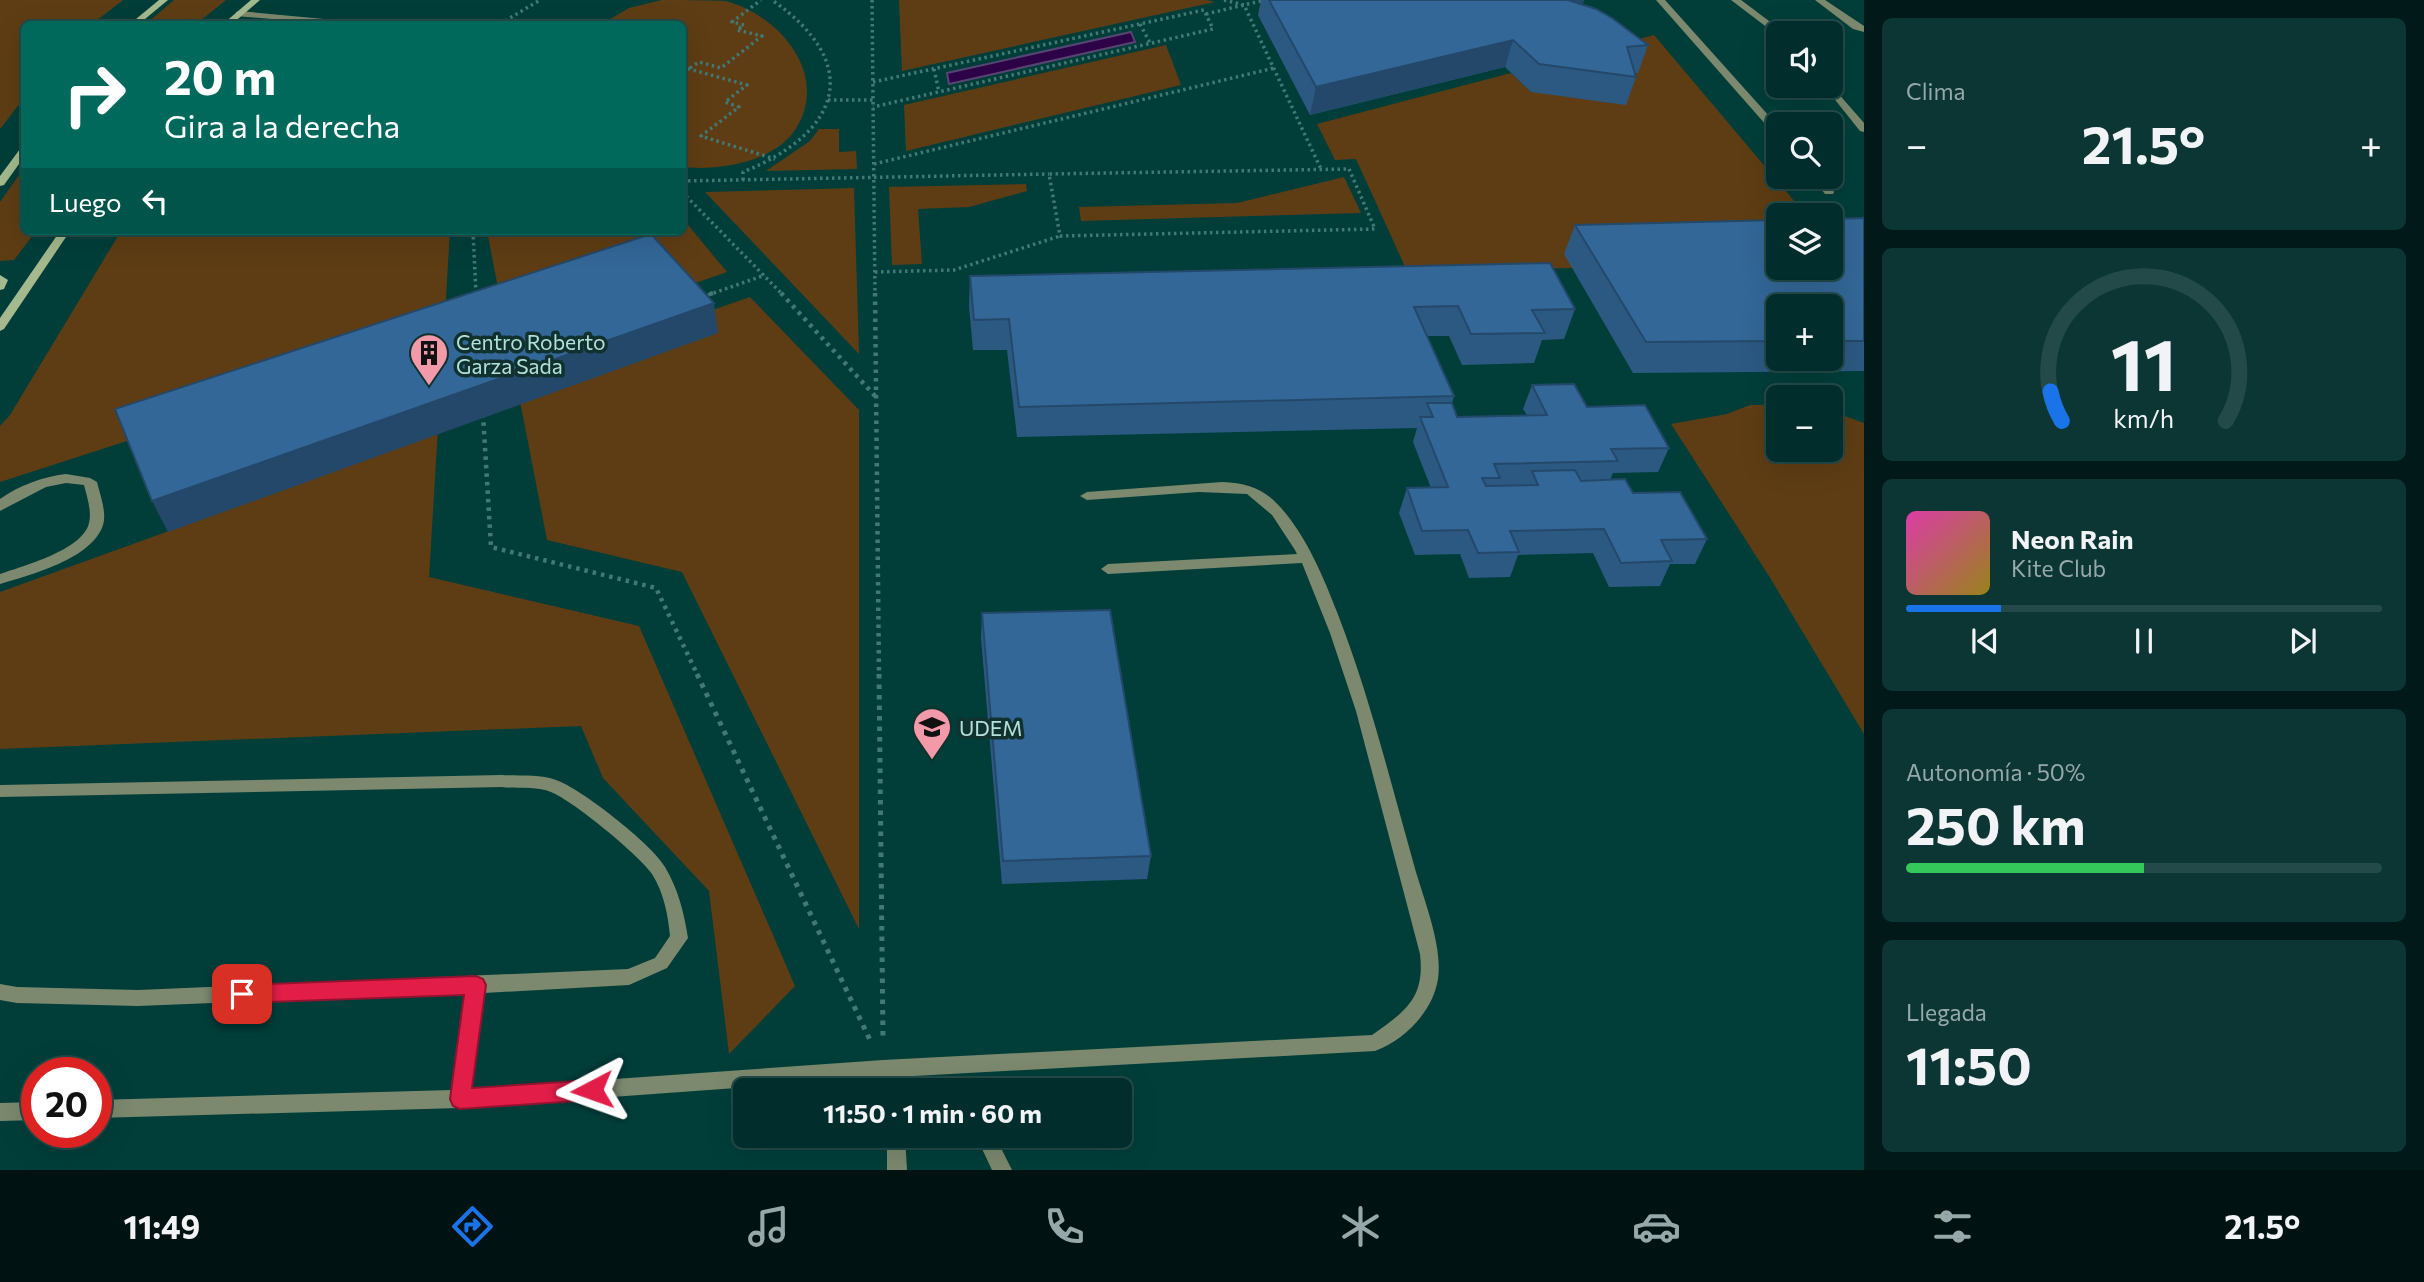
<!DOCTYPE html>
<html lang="es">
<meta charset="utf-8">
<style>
:root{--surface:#012e2c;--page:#0b3634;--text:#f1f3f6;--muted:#96a8a9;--line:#234a48;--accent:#1a73e8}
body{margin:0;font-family:Commissioner,sans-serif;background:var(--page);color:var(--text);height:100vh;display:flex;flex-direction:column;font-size:26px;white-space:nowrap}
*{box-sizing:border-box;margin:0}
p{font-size:23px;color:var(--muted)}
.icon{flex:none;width:38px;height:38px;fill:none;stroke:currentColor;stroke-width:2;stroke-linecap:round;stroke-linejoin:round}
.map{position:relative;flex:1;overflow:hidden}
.sheet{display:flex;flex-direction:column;gap:18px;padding:18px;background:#011918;width:560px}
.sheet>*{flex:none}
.guide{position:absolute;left:21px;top:21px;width:665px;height:214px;border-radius:10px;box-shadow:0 7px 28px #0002,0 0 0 2px var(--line);background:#00695c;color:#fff;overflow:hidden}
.tools{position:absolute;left:1766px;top:21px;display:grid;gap:14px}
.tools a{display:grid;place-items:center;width:77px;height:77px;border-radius:10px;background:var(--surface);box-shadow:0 7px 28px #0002,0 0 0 2px var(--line);font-size:35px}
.speed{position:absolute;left:21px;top:1057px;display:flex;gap:14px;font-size:35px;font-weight:700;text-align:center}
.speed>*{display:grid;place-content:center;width:91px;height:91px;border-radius:50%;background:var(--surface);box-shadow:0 7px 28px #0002,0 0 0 2px var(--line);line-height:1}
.speed .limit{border:10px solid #d22;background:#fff;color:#111}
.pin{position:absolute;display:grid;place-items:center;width:60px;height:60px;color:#fff;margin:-30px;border-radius:14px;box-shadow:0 4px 10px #0006}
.me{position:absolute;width:77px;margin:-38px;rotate:266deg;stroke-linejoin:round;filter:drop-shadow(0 0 5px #0008)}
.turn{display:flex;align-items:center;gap:24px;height:147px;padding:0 28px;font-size:32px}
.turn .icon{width:91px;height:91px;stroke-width:2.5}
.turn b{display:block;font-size:49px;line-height:60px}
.then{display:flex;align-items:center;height:66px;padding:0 28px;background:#0003;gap:14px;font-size:26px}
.big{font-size:52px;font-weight:700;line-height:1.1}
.sheet .card{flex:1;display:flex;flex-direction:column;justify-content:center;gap:10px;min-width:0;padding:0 24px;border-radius:10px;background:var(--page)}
.sheet .dial{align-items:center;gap:0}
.dial svg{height:182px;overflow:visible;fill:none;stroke:var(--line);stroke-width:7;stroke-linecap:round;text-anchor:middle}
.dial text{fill:var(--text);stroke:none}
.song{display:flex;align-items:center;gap:21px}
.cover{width:84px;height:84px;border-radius:10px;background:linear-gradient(135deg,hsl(320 70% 55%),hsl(50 70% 35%))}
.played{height:7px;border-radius:4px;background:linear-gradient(90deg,var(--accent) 20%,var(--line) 20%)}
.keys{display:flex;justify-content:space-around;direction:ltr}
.heat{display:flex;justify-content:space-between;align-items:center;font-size:38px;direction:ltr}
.charge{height:10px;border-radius:5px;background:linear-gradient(90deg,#34c759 50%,var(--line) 0)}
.trip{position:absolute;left:733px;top:1078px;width:399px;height:70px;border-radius:10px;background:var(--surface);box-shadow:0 7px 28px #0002,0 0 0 2px var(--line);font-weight:700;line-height:70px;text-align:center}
.tabs{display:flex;height:112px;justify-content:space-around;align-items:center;background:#001212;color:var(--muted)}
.tabs .icon{width:49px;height:49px}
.tabs .selected{color:var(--accent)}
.tabs b{font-size:32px;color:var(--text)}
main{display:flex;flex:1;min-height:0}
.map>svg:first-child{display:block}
.green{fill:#5e3d14}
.water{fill:#2e0247;stroke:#564573;stroke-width:2}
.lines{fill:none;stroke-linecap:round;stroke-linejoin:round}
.path-far2{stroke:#427975;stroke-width:3.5;stroke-dasharray:2.5 3.5;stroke-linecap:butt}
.path-far1{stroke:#427975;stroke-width:4.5;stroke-dasharray:3.5 5;stroke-linecap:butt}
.path{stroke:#427975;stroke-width:5;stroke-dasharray:4.5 6;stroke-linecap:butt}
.service{fill:#7c896e;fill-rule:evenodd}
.secondary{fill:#a4b98d;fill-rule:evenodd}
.wall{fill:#2c5982;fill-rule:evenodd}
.shaded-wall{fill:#24486a}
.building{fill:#336797;stroke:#24486a;stroke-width:2}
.route{fill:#e11d48;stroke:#92132f;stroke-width:2}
.labels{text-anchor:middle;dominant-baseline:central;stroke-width:7;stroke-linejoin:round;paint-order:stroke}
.poi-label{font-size:21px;fill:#b3e0db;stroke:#11312e;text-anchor:start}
</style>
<main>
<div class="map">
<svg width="1864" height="1170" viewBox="0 0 1864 1170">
<rect width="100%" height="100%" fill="#013e3a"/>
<g class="green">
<path d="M 0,0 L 123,0 L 92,24 L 24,24 L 24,98 L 0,129 Z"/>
<path d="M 174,0 L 226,0 L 196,24 L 146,24 Z"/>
<path d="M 662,0 C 682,0 706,0 726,1 C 779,15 831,75 795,130 C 774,162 718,171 683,167 L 682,24 L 602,24 L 629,8 Z"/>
<path d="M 899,0 L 1207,0 L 1215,2 L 902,71 Z"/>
<path d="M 1654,35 L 1806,215 L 1778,215 L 1778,249 L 1573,268 L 1407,271 L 1356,159 L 1335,160 L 1317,124 L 1511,73 L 1531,92 L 1637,73 L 1606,48 Z"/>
<path d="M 1166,45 L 1181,85 L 906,151 L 904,105 Z"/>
<path d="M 819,129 L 839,129 L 839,152 L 856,151 L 857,169 L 766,171 L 810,141 Z"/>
<path d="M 24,168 L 24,231 L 36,231 L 14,260 L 0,261 L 0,202 Z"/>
<path d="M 1344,177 L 1361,213 L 1081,221 L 1079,207 L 1237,203 Z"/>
<path d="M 1026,184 L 1027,191 L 969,207 L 918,209 L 922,264 L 892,265 L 889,187 Z"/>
<path d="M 854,188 L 859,354 L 705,192 Z"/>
<path d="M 683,219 L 727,272 L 678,289 L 701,314 L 750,297 L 859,410 L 859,929 L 682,572 L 547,540 L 487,231 L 682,231 Z"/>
<path d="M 121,231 L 450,231 L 429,577 L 639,626 L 795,986 L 729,1054 L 709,891 L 603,778 L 581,726 L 0,749 L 0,592 L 263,497 L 130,440 L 0,482 L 0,426 L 10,415 Z"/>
<path d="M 1750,405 L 1778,405 L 1778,450 L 1830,450 L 1831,411 L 1864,423 L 1864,734 L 1769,576 L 1671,424 L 1727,414 Z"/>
</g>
<path class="water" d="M 1131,32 L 1135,42 L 949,84 L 947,73 Z"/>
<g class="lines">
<g class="path-far2">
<path d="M 872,0 L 875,295"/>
<path d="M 1224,0 L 1244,5 L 1321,169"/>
<path d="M 1206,14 L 1265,0"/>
<path d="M 500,24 L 540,0"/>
<path d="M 1140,24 L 1150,43"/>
<path d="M 682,67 L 747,85 L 725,102 L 739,107 L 701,136 L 775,159"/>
<path d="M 690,68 L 699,62 L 721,68 L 762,36 L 737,30 L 744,25 L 732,22 L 761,0"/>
<path d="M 934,69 L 939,92"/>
<path d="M 873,82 L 1204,10 L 1213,29 L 873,107"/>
<path d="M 828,100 L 873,100"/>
<path d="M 874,164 L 1274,68"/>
<path d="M 1349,169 L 1375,229 L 1060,236 L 1049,174 Z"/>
<path d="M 743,180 L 743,172 C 840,133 865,65 772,0"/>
<path d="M 682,181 L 1049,174"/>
<path d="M 682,192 L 783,295"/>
<path d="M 473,231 L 476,294"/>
<path d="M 875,272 L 954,270 L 1060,236"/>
<path d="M 708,295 L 765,275"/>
</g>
<g class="path-far1">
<path d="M 781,293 L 876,397"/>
<path d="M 875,293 L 879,676"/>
<path d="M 702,297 L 713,293"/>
<path d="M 483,414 L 491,547 L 656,588 L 698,676"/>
</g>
<g class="path">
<path d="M 697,674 L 870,1040"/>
<path d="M 879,674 L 883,1039"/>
</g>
<g class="service">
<path d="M 1656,0 L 1665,0 L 1778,126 L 1778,135 L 1774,134 Z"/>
<path d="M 1731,0 L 1741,0 L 1785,33 L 1777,35 Z"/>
<path d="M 1815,0 L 1825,0 L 1864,26 L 1864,32 L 1853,29 Z"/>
<path d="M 239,11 L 324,19 L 334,24 L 236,16 L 236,12 Z"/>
<path d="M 1830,84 L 1864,123 L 1864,132 L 1860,131 L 1824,86 L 1830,86 Z"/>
<path d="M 1811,177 L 1821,177 L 1834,192 L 1833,194 L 1825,194 Z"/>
<path d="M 66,474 L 90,478 L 97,482 C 100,495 107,512 103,525 C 92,559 30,575 0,584 L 0,574 C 23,566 83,550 89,523 C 92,511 87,497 84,485 L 66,483 L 46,487 L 0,511 L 0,499 C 20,485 42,477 66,474 Z"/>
<path d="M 1222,482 C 1248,483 1265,489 1282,509 C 1307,538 1323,576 1337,612 C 1369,694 1390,780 1414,865 C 1423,898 1443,945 1438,979 C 1433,1011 1405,1040 1375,1051 L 914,1076 L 929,1084 L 931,1090 L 905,1090 L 895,1085 L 896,1090 L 878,1090 L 876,1078 L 460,1108 L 96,1118 L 96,1100 L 452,1090 L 466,993 L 138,1006 L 17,1003 L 0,1000 L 0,984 L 17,987 L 138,990 L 628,969 L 655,958 L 670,936 C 668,915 664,893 652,874 C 639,855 572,800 551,792 C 537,786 517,789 502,787 L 0,797 L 0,785 L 502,775 C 519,776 540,774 556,780 C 580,788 652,844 665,867 C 678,889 684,912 688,938 L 667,968 L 629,985 L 484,993 L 471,1089 L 883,1060 L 1372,1035 C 1406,1011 1425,998 1420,954 L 1356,711 L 1330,633 L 1302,563 L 1108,574 L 1101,569 L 1108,564 L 1297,554 L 1295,550 L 1272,515 L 1247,494 L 1199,492 L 1087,500 L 1080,496 L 1087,492 Z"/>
<path d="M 37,1102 L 37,1120 L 0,1121 L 0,1103 Z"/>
<path d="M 887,1136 L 905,1136 L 907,1170 L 887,1170 Z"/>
<path d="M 976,1136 L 995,1136 L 1012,1170 L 992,1170 Z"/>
</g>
<g class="secondary">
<path d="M 159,0 L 168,0 L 139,24 L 130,24 Z"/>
<path d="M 251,0 L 260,0 L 232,24 L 223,24 Z"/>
<path d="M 24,148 L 24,157 L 4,185 L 0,186 L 0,176 L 20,149 Z"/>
<path d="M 60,231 L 70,231 L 4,329 L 0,331 L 0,318 Z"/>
<path d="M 0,275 L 8,280 L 4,289 L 0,290 Z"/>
</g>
</g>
<g class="wall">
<path d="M 1261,0 L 1584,0 L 1582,5 L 1648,45 L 1638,73 L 1635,73 L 1636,77 L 1626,105 L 1531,92 L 1505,67 L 1310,115 L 1258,15 Z"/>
<path d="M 1864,218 L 1864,371 L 1633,373 L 1564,254 L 1575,225 ZM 1778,306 L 1830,306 L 1830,359 L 1778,359 Z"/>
<path d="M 970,276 L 1575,309 L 1564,339 L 1542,340 L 1534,363 L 1462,365 L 1449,336 L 1427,336 L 1454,396 L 1452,403 L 1457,417 L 1527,415 L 1523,409 L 1532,385 L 1587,407 L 1669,448 L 1658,472 L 1613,473 L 1610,480 L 1707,539 L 1695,564 L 1670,564 L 1660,586 L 1609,587 L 1593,553 L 1518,555 L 1510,577 L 1469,578 L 1460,554 L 1415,555 L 1399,513 L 1407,488 L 1431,488 L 1413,442 L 1417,428 L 1017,437 L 1007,350 L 973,350 L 969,306 Z"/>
<path d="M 982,613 L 1151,856 L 1147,879 L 1002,884 L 981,638 Z"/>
</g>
<g class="shaded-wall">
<path d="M 1568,0 L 1584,0 L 1582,5 Z"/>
<path d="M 1513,40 L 1505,67 L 1310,115 L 1316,87 Z"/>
<path d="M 714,303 L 718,333 L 168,532 L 152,501 Z"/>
</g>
<g class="building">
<path d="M 1269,0 L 1568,0 L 1596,9 L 1612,18 L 1648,45 L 1627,47 L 1636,77 L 1539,64 L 1513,40 L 1316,87 Z"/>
<path d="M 1864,218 L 1864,341 L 1830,341 L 1830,306 L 1778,306 L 1778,341 L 1646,342 L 1575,225 L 1778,220 L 1778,268 L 1830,268 L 1830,219 Z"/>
<path d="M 651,234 L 714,303 L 152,501 L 115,409 Z"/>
<path d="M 1550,263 L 1575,309 L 1532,310 L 1545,333 L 1471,334 L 1458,306 L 1414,307 L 1454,396 L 1019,407 L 1009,319 L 974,320 L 970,276 Z"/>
<path d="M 1574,384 L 1587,407 L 1645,405 L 1669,448 L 1611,449 L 1618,461 L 1494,464 L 1500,478 L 1482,478 L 1486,486 L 1538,485 L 1532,471 L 1575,470 L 1581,481 L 1625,479 L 1633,493 L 1680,492 L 1707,539 L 1661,540 L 1672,561 L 1621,563 L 1604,529 L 1510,531 L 1519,552 L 1478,553 L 1468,530 L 1422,531 L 1407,488 L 1448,487 L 1420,417 L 1433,417 L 1427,403 L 1452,403 L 1457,417 L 1547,415 L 1532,385 Z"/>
<path d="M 1110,610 L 1151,856 L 1003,861 L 982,613 Z"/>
</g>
<path class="route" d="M 476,976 L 483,979 L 486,985 L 472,1088 L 592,1080 L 600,1083 L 603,1090 L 600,1097 L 592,1100 L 460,1109 L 453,1106 L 450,1099 L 464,995 L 242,1003 L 235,1000 L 232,994 L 235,988 L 242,985 Z"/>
<defs>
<symbol id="building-pin" viewBox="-11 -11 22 30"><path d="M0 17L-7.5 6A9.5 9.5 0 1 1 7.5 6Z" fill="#f39aaa" stroke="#11312e"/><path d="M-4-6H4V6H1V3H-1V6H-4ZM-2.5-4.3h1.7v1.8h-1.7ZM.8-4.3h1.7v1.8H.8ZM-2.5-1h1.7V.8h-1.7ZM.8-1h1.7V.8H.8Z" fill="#111"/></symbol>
<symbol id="university-pin" viewBox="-11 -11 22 30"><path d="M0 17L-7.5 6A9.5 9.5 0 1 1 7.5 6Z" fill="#f39aaa" stroke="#11312e"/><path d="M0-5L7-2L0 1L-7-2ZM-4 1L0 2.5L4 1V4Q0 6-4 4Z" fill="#111"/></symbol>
</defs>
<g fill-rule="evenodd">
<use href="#building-pin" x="407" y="331" width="44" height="60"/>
<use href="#university-pin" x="910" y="705" width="44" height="60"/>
</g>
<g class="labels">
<g class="poi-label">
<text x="456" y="341">Centro Roberto<tspan x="456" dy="24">Garza Sada</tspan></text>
<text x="959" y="727">UDEM</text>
</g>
</g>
</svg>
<div class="tools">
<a><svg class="icon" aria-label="sound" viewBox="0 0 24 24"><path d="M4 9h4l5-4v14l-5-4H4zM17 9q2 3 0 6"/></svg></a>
<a><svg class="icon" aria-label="search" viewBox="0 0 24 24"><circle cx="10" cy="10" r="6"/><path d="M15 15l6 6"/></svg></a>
<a><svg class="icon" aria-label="layers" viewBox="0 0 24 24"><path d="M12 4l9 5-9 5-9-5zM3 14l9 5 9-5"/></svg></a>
<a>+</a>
<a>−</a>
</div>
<div class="speed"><div class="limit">20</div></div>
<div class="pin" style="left:242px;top:994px;background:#d93025"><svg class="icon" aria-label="arrive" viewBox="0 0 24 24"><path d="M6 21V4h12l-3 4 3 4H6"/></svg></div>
<svg class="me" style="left:592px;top:1090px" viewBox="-20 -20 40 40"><path d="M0-17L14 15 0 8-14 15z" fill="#e11d48" stroke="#fff" stroke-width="4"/></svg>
<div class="trip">11:50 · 1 min · 60 m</div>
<div class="guide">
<div class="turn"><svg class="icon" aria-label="right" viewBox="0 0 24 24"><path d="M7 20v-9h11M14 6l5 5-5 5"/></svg><div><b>20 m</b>Gira a la derecha</div></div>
<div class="then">Luego<svg class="icon" aria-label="left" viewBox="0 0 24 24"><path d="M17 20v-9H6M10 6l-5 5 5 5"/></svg></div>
</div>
</div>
<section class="sheet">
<div class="card"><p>Clima</p>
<div class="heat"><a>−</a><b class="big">21.5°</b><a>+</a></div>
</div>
<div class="card dial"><svg viewBox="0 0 100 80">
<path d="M14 69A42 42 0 1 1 86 69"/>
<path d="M14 69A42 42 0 0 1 9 56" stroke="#1a73e8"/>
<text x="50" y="56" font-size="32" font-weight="700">11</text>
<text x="50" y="72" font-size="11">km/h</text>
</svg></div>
<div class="card">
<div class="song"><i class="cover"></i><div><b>Neon Rain</b><p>Kite Club</p></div></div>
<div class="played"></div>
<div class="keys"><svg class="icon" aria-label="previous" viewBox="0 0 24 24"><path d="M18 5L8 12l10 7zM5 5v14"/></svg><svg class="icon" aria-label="pause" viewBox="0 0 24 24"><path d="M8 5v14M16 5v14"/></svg><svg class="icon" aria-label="next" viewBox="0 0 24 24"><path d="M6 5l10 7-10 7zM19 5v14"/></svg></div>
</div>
<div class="card"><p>Autonomía · 50%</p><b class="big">250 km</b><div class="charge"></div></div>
<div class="card"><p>Llegada</p><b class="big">11:50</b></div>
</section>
</main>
<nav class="tabs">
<b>11:49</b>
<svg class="icon selected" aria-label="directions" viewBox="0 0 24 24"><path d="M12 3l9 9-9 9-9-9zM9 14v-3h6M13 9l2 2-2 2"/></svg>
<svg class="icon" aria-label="music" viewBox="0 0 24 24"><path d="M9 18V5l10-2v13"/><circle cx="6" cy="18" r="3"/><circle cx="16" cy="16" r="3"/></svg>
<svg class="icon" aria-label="phone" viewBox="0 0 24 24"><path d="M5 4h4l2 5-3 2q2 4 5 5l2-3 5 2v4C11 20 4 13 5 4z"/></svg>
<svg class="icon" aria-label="climate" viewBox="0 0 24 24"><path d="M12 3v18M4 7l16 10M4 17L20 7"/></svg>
<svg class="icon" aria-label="car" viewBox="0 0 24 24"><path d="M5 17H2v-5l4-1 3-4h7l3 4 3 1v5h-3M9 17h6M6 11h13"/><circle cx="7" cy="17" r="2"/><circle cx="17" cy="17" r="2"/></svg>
<svg class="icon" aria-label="filters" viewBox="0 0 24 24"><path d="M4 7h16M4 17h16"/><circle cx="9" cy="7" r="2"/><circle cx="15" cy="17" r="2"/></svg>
<b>21.5°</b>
</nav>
